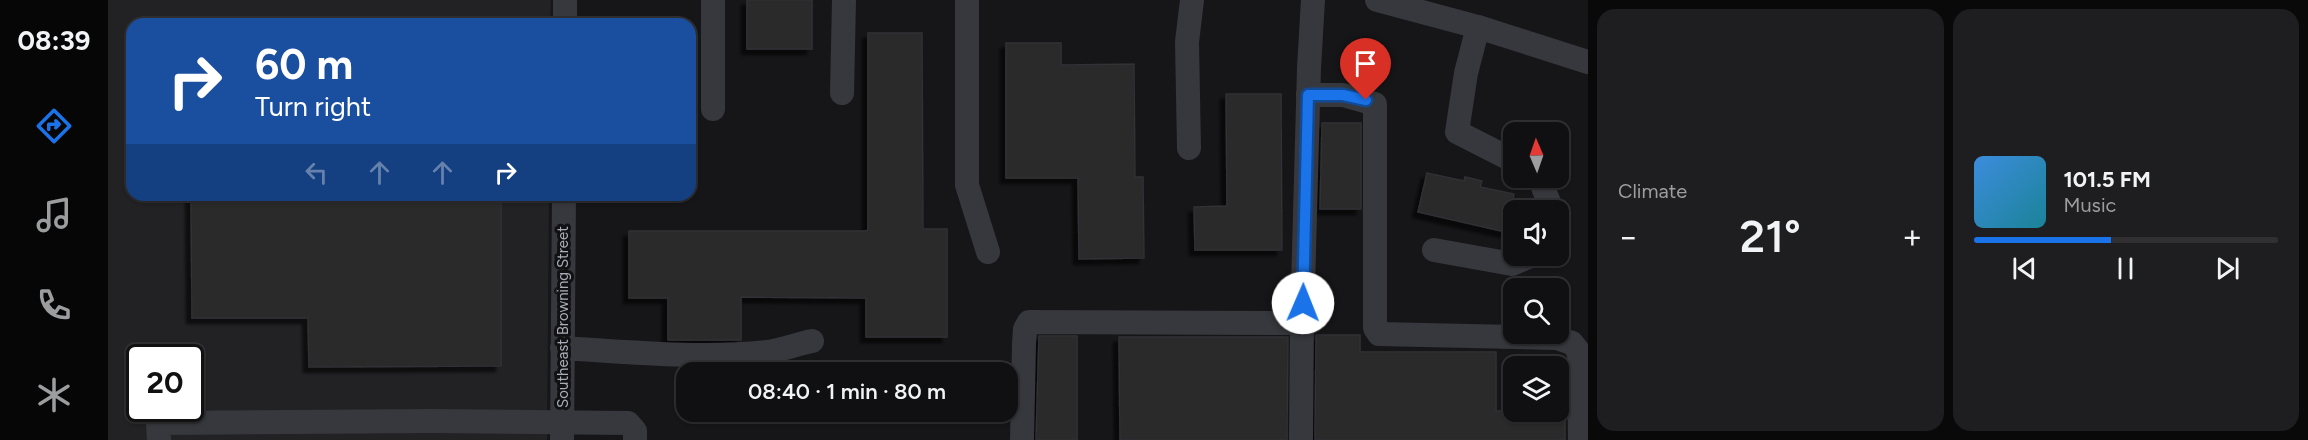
<!DOCTYPE html>
<meta charset="utf-8">
<style>
:root{--surface:#101012;--page:#1e1e20;--text:#f1f3f6;--muted:#9c9d9f;--line:#303032;--accent:#1a73e8}
body{margin:0;font-family:Figtree,sans-serif;background:var(--page);color:var(--text);height:100vh;display:flex;flex-direction:column;font-size:22px;white-space:nowrap}
*{box-sizing:border-box;margin:0}
p{font-size:20px;color:var(--muted)}
.icon{flex:none;width:33px;height:33px;fill:none;stroke:currentColor;stroke-width:2;stroke-linecap:round;stroke-linejoin:round}
.map{position:relative;flex:1;overflow:hidden}
.side{display:flex;flex-direction:column;gap:9px;padding:9px;background:#09090a;width:720px}
.side>*{flex:none}
.banner{position:absolute;left:18px;top:18px;width:570px;height:183px;border-radius:18px;box-shadow:0 2px 4px #0004,0 0 0 2px var(--line);background:#1a4fa0;color:#fff;overflow:hidden}
.needle{width:39px;rotate:358deg}
.buttons{position:absolute;left:1395px;top:122px;display:grid;gap:12px}
.buttons a{display:grid;place-items:center;width:66px;height:66px;border-radius:12px;background:var(--surface);box-shadow:0 2px 4px #0004,0 0 0 2px var(--line);font-size:30px}
.speed{position:absolute;left:18px;top:344px;display:flex;gap:12px;font-size:30px;font-weight:700;text-align:center}
.speed>*{display:grid;place-content:center;width:78px;height:78px;border-radius:50%;background:var(--surface);box-shadow:0 2px 4px #0004,0 0 0 2px var(--line);line-height:1}
.speed .limit{border:3px solid #111;border-radius:9px;background:#fff;color:#111}
.pin{position:absolute;display:grid;place-items:center;width:51px;height:51px;color:#fff;margin:-62px -26px;border-radius:50% 50% 50% 0;rotate:-45deg;box-shadow:0 0 6px #0007}
.pin .icon{rotate:45deg}
.me{position:absolute;width:66px;margin:-33px;rotate:1deg;stroke-linejoin:round;filter:drop-shadow(0 0 4px #0008)}
.turn{display:flex;align-items:center;gap:21px;height:126px;padding:0 30px;font-size:27px}
.turn .icon{width:78px;height:78px;stroke-width:2.5}
.turn b{display:block;font-size:42px;line-height:51px}
.lanes{display:flex;align-items:center;height:57px;padding:0 30px;background:#0003;justify-content:center;gap:30px;direction:ltr}
.lanes .off{opacity:.35}
.big{font-size:45px;font-weight:600;line-height:1.1}
.side .card{flex:1;display:flex;flex-direction:column;justify-content:center;gap:9px;min-width:0;padding:0 21px;border-radius:18px;background:var(--page)}
.song{display:flex;align-items:center;gap:18px}
.cover{width:72px;height:72px;border-radius:9px;background:linear-gradient(135deg,hsl(210 70% 55%),hsl(190 70% 35%))}
.played{height:6px;border-radius:3px;background:linear-gradient(90deg,var(--accent) 45%,var(--line) 45%)}
.keys{display:flex;justify-content:space-around;direction:ltr}
.heat{display:flex;justify-content:space-between;align-items:center;font-size:33px;direction:ltr}
.side .tiles{flex:1;display:grid;gap:9px;grid-template-columns:repeat(2,1fr)}
.trip{position:absolute;left:568px;top:362px;width:342px;height:60px;border-radius:18px;background:var(--surface);box-shadow:0 2px 4px #0004,0 0 0 2px var(--line);font-weight:600;line-height:60px;text-align:center}
main{display:flex;flex:1;min-height:0}
.tab-bar{display:flex;flex-direction:column;width:108px;justify-content:space-around;align-items:center;background:#060607;color:var(--muted)}
.tab-bar .icon{width:42px;height:42px}
.tab-bar .active{color:var(--accent)}
.tab-bar b{font-size:27px;color:var(--text)}
.map>svg:first-child{display:block}
.built{fill:#222225;fill-rule:evenodd}
.building{fill:#29292c;stroke:#303034;stroke-width:1.5;filter:url(#shadow)}
.lines{fill:none;stroke-linecap:round;stroke-linejoin:round}
.minor{stroke:#37383d;stroke-width:24}
.route-casing{stroke:#114b97;stroke-width:15}
.route{stroke:#1a73e8;stroke-width:10}
.labels{text-anchor:middle;dominant-baseline:central;stroke-width:6;stroke-linejoin:round;paint-order:stroke}
.street-label{font-size:15px;fill:#a8adb8;stroke:#111113}
</style>
<main>
<nav class="tab-bar">
<b>08:39</b>
<svg class="icon active" aria-label="directions" viewBox="0 0 24 24"><path d="M12 3l9 9-9 9-9-9zM9 14v-3h6M13 9l2 2-2 2"/></svg>
<svg class="icon" aria-label="music" viewBox="0 0 24 24"><path d="M9 18V5l10-2v13"/><circle cx="6" cy="18" r="3"/><circle cx="16" cy="16" r="3"/></svg>
<svg class="icon" aria-label="phone" viewBox="0 0 24 24"><path d="M5 4h4l2 5-3 2q2 4 5 5l2-3 5 2v4C11 20 4 13 5 4z"/></svg>
<svg class="icon" aria-label="climate" viewBox="0 0 24 24"><path d="M12 3v18M4 7l16 10M4 17L20 7"/></svg>
</nav>
<div class="map">
<svg width="1480" height="440" viewBox="0 0 1480 440">
<defs>
<filter id="shadow"><feDropShadow dx="-5.5" dy="5.5" stdDeviation="1.5" flood-color="#0009"/></filter>
</defs>
<rect width="100%" height="100%" fill="#161618"/>
<path class="built" d="M 0,0 L 443,0 L 442,24 L 24,24 L 24,195 L 441,195 L 439,440 L 0,440 ZM 32,357 L 82,357 L 82,408 L 32,408 Z"/>
<g class="building">
<rect x="639" y="0" width="65" height="49"/>
<path d="M 760,33 L 814,33 L 815,229 L 839,229 L 839,337 L 758,337 L 758,298 L 633,297 L 633,340 L 560,340 L 560,298 L 521,298 L 521,231 L 758,231 L 760,230 Z"/>
<path d="M 898,43 L 953,43 L 953,65 L 1026,64 L 1027,177 L 1035,177 L 1036,258 L 971,259 L 970,178 L 898,178 Z"/>
<path d="M 1118,94 L 1173,94 L 1174,250 L 1087,250 L 1086,207 L 1119,206 Z"/>
<path d="M 1214,123 L 1253,123 L 1253,209 L 1212,209 Z"/>
<path d="M 1319,173 L 1356,181 L 1357,177 L 1374,181 L 1372,187 L 1406,194 L 1398,232 L 1310,212 Z"/>
<path d="M 83,195 L 393,195 L 393,366 L 201,367 L 200,318 L 84,318 Z"/>
<path d="M 1208,335 L 1252,335 L 1252,352 L 1388,352 L 1388,411 L 1457,411 L 1457,440 L 1207,440 Z"/>
<path d="M 931,336 L 969,336 L 969,440 L 928,440 Z"/>
<path d="M 1011,337 L 1180,337 L 1179,440 L 1012,440 Z"/>
</g>
<g class="lines">
<g class="minor">
<path d="M 605,0 L 605,109"/>
<path d="M 859,0 L 859,185 L 880,252"/>
<path d="M 1269,0 L 1370,27 L 1480,62"/>
<path d="M 457,24 L 457,0"/>
<path d="M 1370,27 L 1358,73 L 1349,132 L 1406,161"/>
<path d="M 734,93 L 736,0"/>
<path d="M 1200,95 L 1235,95 L 1267,104 L 1267,328 L 1271,334 L 1449,338 L 1464,343 L 1471,352 L 1472,440"/>
<path d="M 1081,148 L 1079,42 L 1084,0"/>
<path d="M 1431,177 L 1442,205 L 1441,210"/>
<path d="M 1326,250 L 1404,264 L 1425,255"/>
<path d="M 454,348 C 522,352 591,359 659,352 C 674,350 689,344 704,341"/>
<path d="M 51,440 L 50,423 L 324,421 L 520,423 L 527,431 L 527,440"/>
<path d="M 454,440 L 456,195"/>
<path d="M 914,440 L 916,344 L 917,329 L 921,322 L 1194,323 L 1201,68 L 1205,0"/>
<path d="M 1193,440 L 1194,323"/>
</g>
</g>
<g class="lines">
<defs>
<path id="route" d="M 1195,303 L 1200,95 L 1235,95 L 1258,100"/>
</defs>
<use href="#route" class="route-casing"/>
<use href="#route" class="route"/>
</g>
<g class="labels">
<g class="street-label">
<text transform="translate(455 317) rotate(-90)">Southeast Browning Street</text>
</g>
</g>
</svg>
<div class="buttons">
<a><svg class="needle" viewBox="-14 -14 28 28"><path d="M0-13l5 13h-10z" fill="#e53935"/><path d="M0 13l5-13h-10z" fill="#9c9d9f"/></svg></a>
<a><svg class="icon" aria-label="sound" viewBox="0 0 24 24"><path d="M4 9h4l5-4v14l-5-4H4zM17 9q2 3 0 6"/></svg></a>
<a><svg class="icon" aria-label="search" viewBox="0 0 24 24"><circle cx="10" cy="10" r="6"/><path d="M15 15l6 6"/></svg></a>
<a><svg class="icon" aria-label="layers" viewBox="0 0 24 24"><path d="M12 4l9 5-9 5-9-5zM3 14l9 5 9-5"/></svg></a>
</div>
<div class="speed"><div class="limit">20</div></div>
<div class="pin" style="left:1258px;top:100px;background:#d93025"><svg class="icon" aria-label="arrive" viewBox="0 0 24 24"><path d="M6 21V4h12l-3 4 3 4H6"/></svg></div>
<svg class="me" style="left:1195px;top:303px" viewBox="-20 -20 40 40"><circle r="19" fill="#fff"/><path d="M0-13L10 11 0 6-10 11z" fill="#1a73e8"/></svg>
<div class="trip">08:40 · 1 min · 80 m</div>
<div class="banner">
<div class="turn"><svg class="icon" aria-label="right" viewBox="0 0 24 24"><path d="M7 20v-9h11M14 6l5 5-5 5"/></svg><div><b>60 m</b>Turn right</div></div>
<div class="lanes"><svg class="icon off" aria-label="left" viewBox="0 0 24 24"><path d="M17 20v-9H6M10 6l-5 5 5 5"/></svg><svg class="icon off" aria-label="ahead" viewBox="0 0 24 24"><path d="M12 20V5M6 11l6-6 6 6"/></svg><svg class="icon off" aria-label="ahead" viewBox="0 0 24 24"><path d="M12 20V5M6 11l6-6 6 6"/></svg><svg class="icon" aria-label="right" viewBox="0 0 24 24"><path d="M7 20v-9h11M14 6l5 5-5 5"/></svg></div>
</div>
</div>
<section class="side">
<div class="tiles">
<div class="card"><p>Climate</p>
<div class="heat"><a>−</a><b class="big">21°</b><a>+</a></div>
</div>
<div class="card">
<div class="song"><i class="cover"></i><div><b>101.5 FM</b><p>Music</p></div></div>
<div class="played"></div>
<div class="keys"><svg class="icon" aria-label="previous" viewBox="0 0 24 24"><path d="M18 5L8 12l10 7zM5 5v14"/></svg><svg class="icon" aria-label="pause" viewBox="0 0 24 24"><path d="M8 5v14M16 5v14"/></svg><svg class="icon" aria-label="next" viewBox="0 0 24 24"><path d="M6 5l10 7-10 7zM19 5v14"/></svg></div>
</div>
</div>
</section>
</main>
